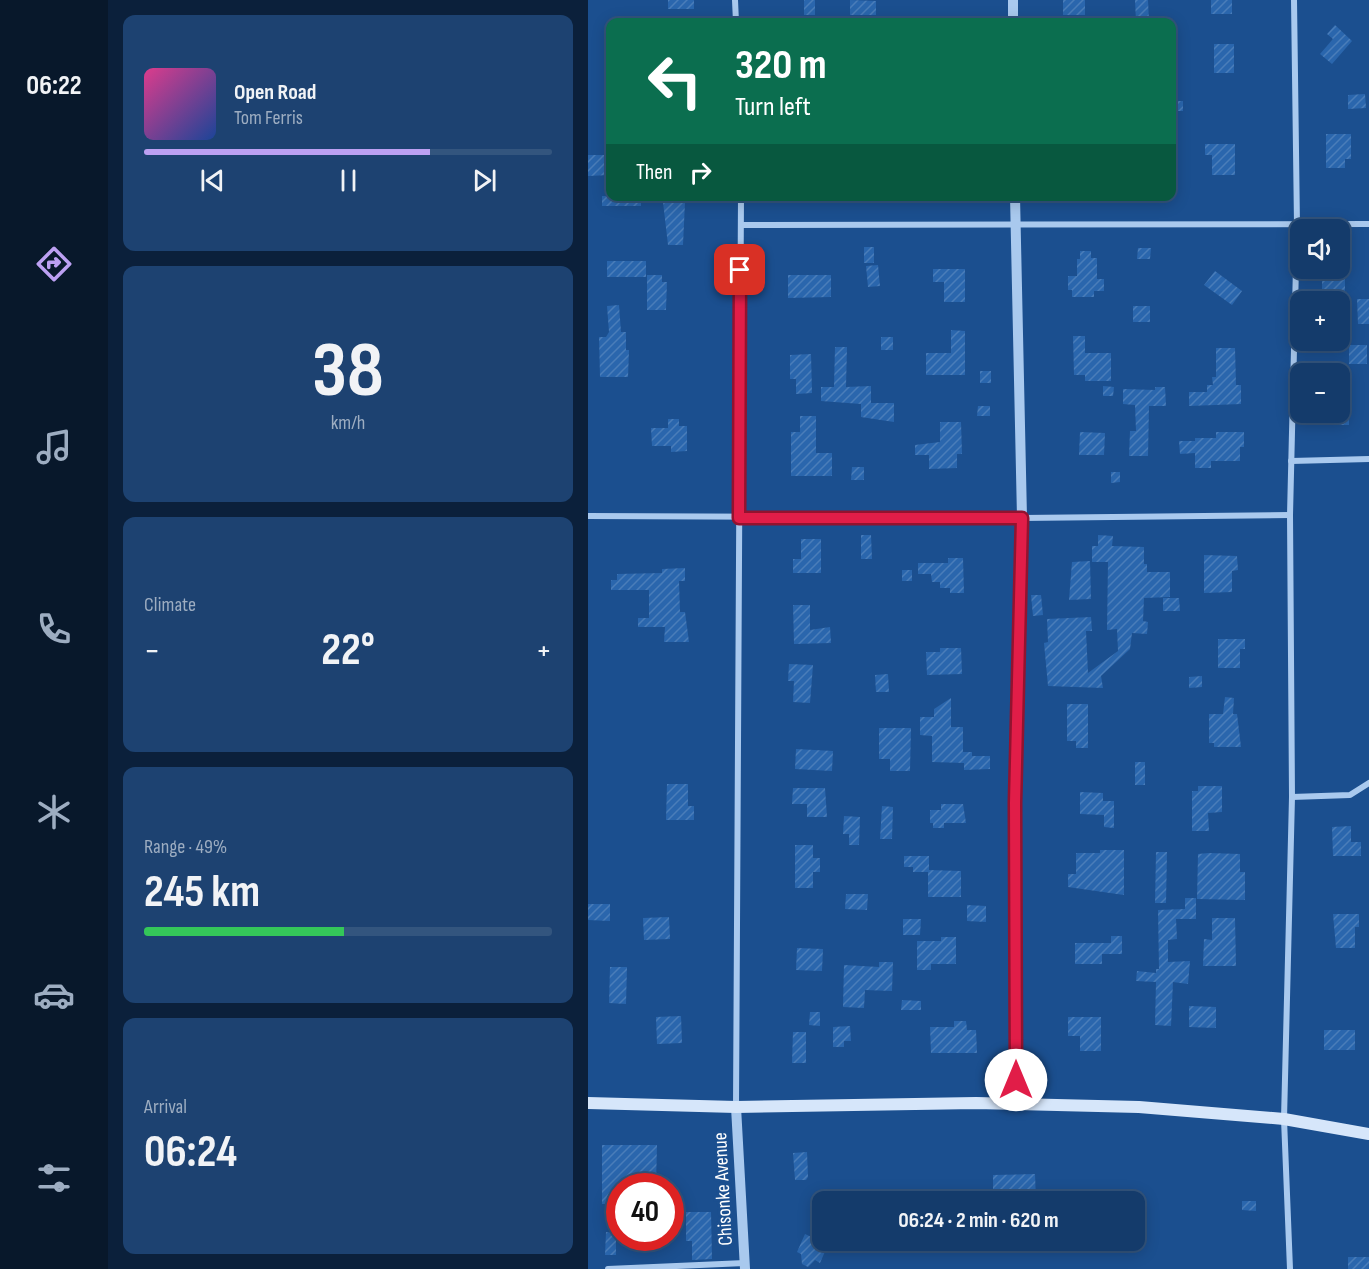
<!DOCTYPE html>
<meta charset="utf-8">
<style>
:root{--surface:#143b6b;--page:#1d4271;--text:#f1f3f6;--muted:#9dadc1;--line:#33557e;--accent:#bca0f2}
body{margin:0;font-family:"Sofia Sans Condensed",sans-serif;background:var(--page);color:var(--text);height:100vh;display:flex;flex-direction:column;font-size:22px;white-space:nowrap}
*{box-sizing:border-box;margin:0}
p{font-size:20px;color:var(--muted)}
.icon{flex:none;width:33px;height:33px;fill:none;stroke:currentColor;stroke-width:2;stroke-linecap:round;stroke-linejoin:round}
.map{position:relative;flex:1;overflow:hidden}
.side{display:flex;flex-direction:column;gap:15px;padding:15px;background:#0b203b;width:480px}
.side>*{flex:none}
.banner{position:absolute;left:18px;top:18px;width:570px;height:183px;border-radius:12px;box-shadow:0 3px 15px #0003,0 0 0 2px var(--line);background:#0b6e4f;color:#fff;overflow:hidden}
.buttons{position:absolute;left:702px;top:219px;display:grid;gap:12px}
.buttons a{display:grid;place-items:center;width:60px;height:60px;border-radius:12px;background:var(--surface);box-shadow:0 3px 15px #0003,0 0 0 2px var(--line);font-size:30px}
.speed{position:absolute;left:18px;top:1173px;display:flex;gap:12px;font-size:30px;font-weight:700;text-align:center}
.speed>*{display:grid;place-content:center;width:78px;height:78px;border-radius:50%;background:var(--surface);box-shadow:0 3px 15px #0003,0 0 0 2px var(--line);line-height:1}
.speed .limit{border:9px solid #d22;background:#fff;color:#111}
.pin{position:absolute;display:grid;place-items:center;width:51px;height:51px;color:#fff;margin:-26px;border-radius:12px;box-shadow:0 3px 9px #0006}
.me{position:absolute;width:66px;margin:-33px;rotate:0deg;stroke-linejoin:round;filter:drop-shadow(0 0 4px #0008)}
.turn{display:flex;align-items:center;gap:21px;height:126px;padding:0 30px;font-size:27px}
.turn .icon{width:78px;height:78px;stroke-width:2.5}
.turn b{display:block;font-size:42px;line-height:51px}
.then{display:flex;align-items:center;height:57px;padding:0 30px;background:#0003;gap:12px;font-size:22px}
.big{font-size:45px;font-weight:700;line-height:1.1}
.side .tile{flex:1;display:flex;flex-direction:column;justify-content:center;gap:9px;min-width:0;padding:0 21px;border-radius:12px;background:var(--page)}
.side .dial{align-items:center;gap:0}
.dial b{font-size:78px;line-height:1}
.song{display:flex;align-items:center;gap:18px}
.cover{width:72px;height:72px;border-radius:9px;background:linear-gradient(135deg,hsl(330 70% 55%),hsl(220 70% 35%))}
.played{height:6px;border-radius:3px;background:linear-gradient(90deg,var(--accent) 70%,var(--line) 70%)}
.keys{display:flex;justify-content:space-around;direction:ltr}
.heat{display:flex;justify-content:space-between;align-items:center;font-size:33px;direction:ltr}
.charge{height:9px;border-radius:4px;background:linear-gradient(90deg,#34c759 49%,var(--line) 0)}
.trip{position:absolute;left:224px;top:1191px;width:333px;height:60px;border-radius:12px;background:var(--surface);box-shadow:0 3px 15px #0003,0 0 0 2px var(--line);font-weight:700;line-height:60px;text-align:center}
main{display:flex;flex:1;min-height:0}
.tab-bar{display:flex;flex-direction:column;width:108px;justify-content:space-around;align-items:center;background:#08182b;color:var(--muted)}
.tab-bar .icon{width:42px;height:42px}
.tab-bar .selected{color:var(--accent)}
.tab-bar b{font-size:27px;color:var(--text)}
.map>svg:first-child{display:block}
.building{fill:url(#building-hatch)}
.lines{fill:none;stroke-linecap:round;stroke-linejoin:round}
.minor{stroke:#a9c9ee;stroke-width:6}
.tertiary{stroke:#a9c9ee;stroke-width:10}
.secondary{stroke:#d6e6fa;stroke-width:12}
.route-casing{stroke:#92132f;stroke-width:15}
.route{stroke:#e11d48;stroke-width:10}
.labels{text-anchor:middle;dominant-baseline:central;stroke-width:6;stroke-linejoin:round;paint-order:stroke}
.street-label{font-size:20px;fill:#fff;stroke:#1b4f8f}
</style>
<main>
<nav class="tab-bar">
<b>06:22</b>
<svg class="icon selected" aria-label="directions" viewBox="0 0 24 24"><path d="M12 3l9 9-9 9-9-9zM9 14v-3h6M13 9l2 2-2 2"/></svg>
<svg class="icon" aria-label="music" viewBox="0 0 24 24"><path d="M9 18V5l10-2v13"/><circle cx="6" cy="18" r="3"/><circle cx="16" cy="16" r="3"/></svg>
<svg class="icon" aria-label="phone" viewBox="0 0 24 24"><path d="M5 4h4l2 5-3 2q2 4 5 5l2-3 5 2v4C11 20 4 13 5 4z"/></svg>
<svg class="icon" aria-label="climate" viewBox="0 0 24 24"><path d="M12 3v18M4 7l16 10M4 17L20 7"/></svg>
<svg class="icon" aria-label="car" viewBox="0 0 24 24"><path d="M5 17H2v-5l4-1 3-4h7l3 4 3 1v5h-3M9 17h6M6 11h13"/><circle cx="7" cy="17" r="2"/><circle cx="17" cy="17" r="2"/></svg>
<svg class="icon" aria-label="filters" viewBox="0 0 24 24"><path d="M4 7h16M4 17h16"/><circle cx="9" cy="7" r="2"/><circle cx="15" cy="17" r="2"/></svg>
</nav>
<section class="side">
<div class="tile">
<div class="song"><i class="cover"></i><div><b>Open Road</b><p>Tom Ferris</p></div></div>
<div class="played"></div>
<div class="keys"><svg class="icon" aria-label="previous" viewBox="0 0 24 24"><path d="M18 5L8 12l10 7zM5 5v14"/></svg><svg class="icon" aria-label="pause" viewBox="0 0 24 24"><path d="M8 5v14M16 5v14"/></svg><svg class="icon" aria-label="next" viewBox="0 0 24 24"><path d="M6 5l10 7-10 7zM19 5v14"/></svg></div>
</div>
<div class="tile dial"><b>38</b><p>km/h</p></div>
<div class="tile"><p>Climate</p>
<div class="heat"><a>−</a><b class="big">22°</b><a>+</a></div>
</div>
<div class="tile"><p>Range · 49%</p><b class="big">245 km</b><div class="charge"></div></div>
<div class="tile"><p>Arrival</p><b class="big">06:24</b></div>
</section>
<div class="map">
<svg width="781" height="1269" viewBox="0 0 781 1269">
<defs>
<pattern id="building-hatch" width="6" height="6" patternUnits="userSpaceOnUse" patternTransform="scale(1.5)"><rect width="6" height="6" fill="#2a66ad"/><path d="M-1 1l2-2M0 6l6-6M5 7l2-2" fill="none" stroke="#4a7db9"/></pattern>
</defs>
<rect width="100%" height="100%" fill="#1b4f8f"/>
<g class="building">
<rect x="80" y="0" width="26" height="9"/>
<rect x="216" y="0" width="11" height="15"/>
<path d="M 262,0 L 288,1 L 288,15 L 262,15 Z"/>
<rect x="475" y="0" width="22" height="15"/>
<path d="M 547,0 L 560,0 L 561,22 L 548,22 Z"/>
<rect x="623" y="0" width="21" height="14"/>
<path d="M 747,25 L 764,41 L 744,64 L 732,54 L 745,39 L 739,34 Z"/>
<rect x="626" y="44" width="20" height="29"/>
<path d="M 777,94 L 778,108 L 760,109 L 760,95 Z"/>
<rect x="584" y="101" width="11" height="10"/>
<path d="M 738,134 L 763,134 L 763,159 L 757,159 L 757,168 L 738,168 Z"/>
<path d="M 617,144 L 647,144 L 647,175 L 624,175 L 624,155 L 617,155 Z"/>
<path d="M 0,155 L 22,155 L 22,175 L 0,176 Z"/>
<rect x="14" y="196" width="39" height="10"/>
<path d="M 75,202 L 97,202 L 95,245 L 80,245 Z"/>
<rect x="276" y="247" width="10" height="16"/>
<path d="M 550,248 L 563,248 L 562,259 L 549,259 Z"/>
<path d="M 492,251 L 503,251 L 503,258 L 509,258 L 509,279 L 516,279 L 516,291 L 506,291 L 506,297 L 484,297 L 484,290 L 480,290 L 480,276 L 489,276 L 489,259 L 492,259 Z"/>
<rect x="19" y="261" width="39" height="16"/>
<path d="M 290,265 L 292,286 L 280,287 L 278,266 Z"/>
<rect x="734" y="268" width="23" height="26"/>
<path d="M 345,269 L 377,269 L 377,302 L 356,302 L 356,282 L 345,282 Z"/>
<path d="M 627,271 L 654,291 L 644,305 L 616,285 Z"/>
<path d="M 59,275 L 74,275 L 74,282 L 79,282 L 78,310 L 59,310 Z"/>
<path d="M 200,275 L 243,275 L 243,297 L 200,298 Z"/>
<path d="M 769,299 L 781,299 L 781,324 L 770,324 Z"/>
<path d="M 31,305 L 33,332 L 38,332 L 38,350 L 41,350 L 40,377 L 12,377 L 11,337 L 18,337 L 21,332 L 19,306 Z"/>
<rect x="545" y="306" width="17" height="16"/>
<path d="M 363,330 L 377,331 L 377,375 L 338,375 L 338,353 L 363,353 Z"/>
<path d="M 485,336 L 497,336 L 497,353 L 523,353 L 523,381 L 497,381 L 497,375 L 486,375 Z"/>
<rect x="293" y="337" width="12" height="13"/>
<rect x="761" y="345" width="18" height="19"/>
<path d="M 247,347 L 259,347 L 258,387 L 283,386 L 283,403 L 306,403 L 306,422 L 273,417 L 273,404 L 233,401 L 233,387 L 246,387 Z"/>
<path d="M 628,348 L 647,348 L 648,385 L 653,385 L 653,404 L 601,406 L 601,392 L 619,392 L 619,385 L 625,385 L 624,377 L 628,377 Z"/>
<path d="M 223,354 L 224,393 L 208,394 L 208,379 L 202,379 L 202,355 Z"/>
<rect x="392" y="371" width="11" height="12"/>
<path d="M 515,386 L 526,387 L 525,396 L 515,396 Z"/>
<path d="M 567,387 L 577,387 L 578,406 L 561,406 L 560,456 L 541,456 L 542,431 L 548,431 L 547,405 L 535,404 L 535,389 L 567,390 Z"/>
<path d="M 752,387 L 761,387 L 761,425 L 742,425 L 741,412 L 752,412 Z"/>
<path d="M 390,406 L 402,406 L 402,416 L 389,416 Z"/>
<path d="M 212,416 L 228,416 L 228,453 L 244,453 L 244,476 L 203,476 L 203,432 L 212,432 Z"/>
<path d="M 80,419 L 91,419 L 91,426 L 99,426 L 99,451 L 83,452 L 83,446 L 64,446 L 63,428 L 80,428 Z"/>
<path d="M 352,422 L 373,422 L 374,454 L 369,454 L 369,468 L 341,469 L 341,455 L 327,455 L 327,445 L 352,442 Z"/>
<path d="M 492,432 L 517,433 L 516,455 L 491,455 Z"/>
<path d="M 628,432 L 656,432 L 656,447 L 652,447 L 652,461 L 623,461 L 623,468 L 607,468 L 607,453 L 592,454 L 591,441 L 607,441 L 607,438 L 628,438 Z"/>
<path d="M 264,467 L 276,467 L 276,480 L 263,480 Z"/>
<path d="M 523,472 L 532,472 L 532,482 L 523,483 Z"/>
<path d="M 273,535 L 283,535 L 284,559 L 273,559 Z"/>
<path d="M 510,535 L 525,536 L 524,546 L 556,547 L 556,564 L 559,564 L 559,572 L 582,572 L 582,597 L 556,598 L 555,621 L 560,622 L 559,634 L 544,633 L 542,649 L 513,676 L 515,688 L 460,686 L 456,643 L 460,642 L 459,619 L 503,617 L 504,631 L 498,631 L 500,673 L 530,651 L 529,629 L 519,630 L 520,562 L 504,562 L 504,546 L 510,546 Z"/>
<path d="M 213,539 L 233,539 L 233,573 L 205,573 L 205,559 L 213,559 Z"/>
<path d="M 616,555 L 649,556 L 650,570 L 644,571 L 644,592 L 616,593 Z"/>
<path d="M 360,558 L 375,558 L 376,593 L 362,593 L 362,588 L 352,588 L 352,582 L 344,582 L 343,574 L 330,574 L 330,563 L 360,563 Z"/>
<path d="M 502,561 L 503,599 L 481,600 L 484,562 Z"/>
<path d="M 97,568 L 97,581 L 91,581 L 92,612 L 97,612 L 101,642 L 76,642 L 77,627 L 50,627 L 50,618 L 61,618 L 61,590 L 23,590 L 23,580 L 29,580 L 29,574 L 74,573 L 74,569 Z"/>
<rect x="314" y="570" width="10" height="11"/>
<path d="M 443,595 L 453,595 L 455,615 L 445,616 Z"/>
<path d="M 575,598 L 591,598 L 592,611 L 575,611 Z"/>
<path d="M 205,605 L 222,605 L 222,630 L 242,627 L 243,643 L 206,644 Z"/>
<path d="M 630,639 L 657,639 L 657,649 L 652,649 L 652,668 L 630,668 Z"/>
<path d="M 352,648 L 373,648 L 374,674 L 339,675 L 338,652 L 352,652 Z"/>
<path d="M 201,664 L 225,665 L 222,703 L 205,702 L 206,681 L 200,681 Z"/>
<path d="M 300,674 L 301,692 L 288,692 L 287,675 Z"/>
<path d="M 614,676 L 614,687 L 601,688 L 601,677 Z"/>
<path d="M 637,697 L 646,698 L 645,714 L 649,714 L 653,747 L 626,747 L 626,743 L 621,743 L 621,714 L 635,714 Z"/>
<path d="M 363,698 L 363,727 L 375,727 L 375,752 L 384,752 L 384,756 L 402,756 L 402,769 L 376,770 L 376,763 L 344,762 L 344,736 L 332,735 L 332,717 L 346,717 L 346,709 Z"/>
<path d="M 479,704 L 500,704 L 500,748 L 488,748 L 488,741 L 479,741 Z"/>
<path d="M 291,728 L 323,728 L 322,771 L 302,771 L 302,759 L 291,759 Z"/>
<path d="M 208,749 L 245,751 L 244,771 L 207,769 Z"/>
<rect x="547" y="762" width="10" height="23"/>
<path d="M 79,784 L 100,784 L 100,806 L 106,806 L 106,820 L 78,820 Z"/>
<path d="M 610,786 L 634,786 L 634,812 L 620,813 L 621,831 L 604,831 L 604,791 L 610,791 Z"/>
<path d="M 205,788 L 237,788 L 239,817 L 219,817 L 219,804 L 204,804 Z"/>
<path d="M 492,792 L 515,793 L 515,801 L 526,801 L 526,828 L 516,827 L 516,815 L 492,814 Z"/>
<path d="M 353,804 L 375,804 L 378,823 L 356,823 L 356,828 L 345,828 L 345,823 L 342,823 L 342,810 L 353,810 Z"/>
<path d="M 294,806 L 305,807 L 304,839 L 292,839 Z"/>
<path d="M 256,816 L 272,817 L 271,845 L 261,845 L 261,834 L 255,834 Z"/>
<path d="M 763,826 L 763,842 L 773,842 L 773,856 L 745,856 L 744,827 Z"/>
<path d="M 207,845 L 225,845 L 225,858 L 232,858 L 232,872 L 225,872 L 225,888 L 207,888 Z"/>
<path d="M 512,850 L 536,850 L 536,895 L 480,887 L 480,874 L 488,874 L 488,853 L 512,853 Z"/>
<path d="M 568,852 L 579,852 L 578,903 L 567,903 Z"/>
<path d="M 621,853 L 652,854 L 652,872 L 657,872 L 657,900 L 609,899 L 610,854 Z"/>
<path d="M 316,856 L 341,856 L 341,870 L 373,871 L 373,897 L 340,897 L 340,872 L 325,872 L 325,867 L 316,867 Z"/>
<path d="M 258,894 L 280,894 L 279,910 L 257,909 Z"/>
<path d="M 597,898 L 608,898 L 608,919 L 588,919 L 589,939 L 580,940 L 580,962 L 602,961 L 600,984 L 585,982 L 583,1026 L 567,1025 L 568,982 L 548,981 L 549,971 L 568,973 L 568,969 L 571,969 L 570,910 L 597,909 Z"/>
<path d="M 0,904 L 22,904 L 22,921 L 0,920 Z"/>
<path d="M 379,905 L 398,906 L 398,922 L 379,921 Z"/>
<path d="M 745,914 L 771,914 L 771,927 L 767,927 L 767,948 L 748,948 Z"/>
<path d="M 81,917 L 82,939 L 56,940 L 55,918 Z"/>
<path d="M 624,918 L 647,918 L 648,966 L 615,966 L 616,939 L 624,940 Z"/>
<path d="M 315,919 L 333,919 L 332,935 L 315,935 Z"/>
<path d="M 523,936 L 534,936 L 534,954 L 514,954 L 514,964 L 487,964 L 487,943 L 523,943 Z"/>
<path d="M 353,937 L 368,937 L 368,964 L 343,964 L 343,970 L 329,970 L 329,941 L 353,941 Z"/>
<path d="M 209,948 L 235,949 L 234,971 L 208,970 Z"/>
<path d="M 291,962 L 305,962 L 304,991 L 277,990 L 276,1008 L 255,1007 L 256,965 L 291,967 Z"/>
<path d="M 22,967 L 39,967 L 38,1004 L 21,1003 Z"/>
<path d="M 314,1000 L 333,1001 L 333,1010 L 313,1010 Z"/>
<path d="M 601,1006 L 628,1007 L 628,1028 L 601,1027 Z"/>
<path d="M 222,1012 L 232,1012 L 232,1026 L 221,1025 Z"/>
<path d="M 93,1016 L 94,1043 L 69,1044 L 68,1017 Z"/>
<path d="M 480,1017 L 513,1017 L 513,1051 L 492,1051 L 492,1036 L 480,1036 Z"/>
<path d="M 366,1021 L 378,1021 L 379,1030 L 388,1030 L 389,1053 L 343,1053 L 342,1027 L 366,1027 Z"/>
<path d="M 262,1026 L 263,1041 L 256,1041 L 256,1047 L 245,1047 L 245,1027 Z"/>
<rect x="736" y="1030" width="31" height="20"/>
<path d="M 205,1032 L 218,1032 L 218,1063 L 204,1063 Z"/>
<path d="M 14,1145 L 69,1145 L 68,1186 L 32,1186 L 32,1204 L 14,1204 Z"/>
<path d="M 219,1152 L 220,1177 L 218,1180 L 207,1180 L 205,1153 Z"/>
<path d="M 447,1174 L 448,1200 L 405,1201 L 405,1175 Z"/>
<path d="M 654,1201 L 668,1201 L 668,1211 L 654,1210 Z"/>
<path d="M 98,1212 L 123,1212 L 124,1259 L 104,1260 L 104,1241 L 98,1241 Z"/>
<path d="M 18,1232 L 28,1233 L 28,1255 L 17,1255 Z"/>
<path d="M 217,1234 L 232,1241 L 242,1240 L 232,1263 L 227,1260 L 220,1267 L 214,1264 L 213,1254 L 209,1252 Z"/>
<rect x="760" y="1257" width="21" height="12"/>
</g>
<g class="lines">
<g class="minor">
<path d="M 147,0 L 148,22"/>
<path d="M 153,225 L 781,224"/>
<path d="M 703,461 L 781,459"/>
<path d="M 0,516 L 434,518 L 702,515"/>
<path d="M 704,797 L 762,795 L 781,783"/>
<path d="M 148,1107 L 153,196"/>
<path d="M 20,1269 L 157,1263"/>
<path d="M 702,1269 L 696,1119 L 704,797 L 702,515 L 709,225 L 706,0"/>
</g>
<g class="tertiary">
<path d="M 425,0 L 425,22"/>
<path d="M 427,196 L 434,518 L 427,803 L 428,1103"/>
<path d="M 148,1107 L 157,1269"/>
</g>
<path class="secondary" d="M 0,1103 L 148,1107 L 388,1103 L 551,1107 L 696,1119 L 781,1134"/>
</g>
<g class="lines">
<defs>
<path id="route" d="M 152,270 L 151,518 L 434,518 L 427,803 L 428,1080"/>
</defs>
<use href="#route" class="route-casing"/>
<use href="#route" class="route"/>
</g>
<g class="labels">
<g class="street-label">
<text transform="translate(135 1189) rotate(-93)">Chisonke Avenue</text>
</g>
</g>
</svg>
<div class="buttons">
<a><svg class="icon" aria-label="sound" viewBox="0 0 24 24"><path d="M4 9h4l5-4v14l-5-4H4zM17 9q2 3 0 6"/></svg></a>
<a>+</a>
<a>−</a>
</div>
<div class="speed"><div class="limit">40</div></div>
<div class="pin" style="left:152px;top:270px;background:#d93025"><svg class="icon" aria-label="arrive" viewBox="0 0 24 24"><path d="M6 21V4h12l-3 4 3 4H6"/></svg></div>
<svg class="me" style="left:428px;top:1080px" viewBox="-20 -20 40 40"><circle r="19" fill="#fff"/><path d="M0-13L10 11 0 6-10 11z" fill="#e11d48"/></svg>
<div class="trip">06:24 · 2 min · 620 m</div>
<div class="banner">
<div class="turn"><svg class="icon" aria-label="left" viewBox="0 0 24 24"><path d="M17 20v-9H6M10 6l-5 5 5 5"/></svg><div><b>320 m</b>Turn left</div></div>
<div class="then">Then<svg class="icon" aria-label="right" viewBox="0 0 24 24"><path d="M7 20v-9h11M14 6l5 5-5 5"/></svg></div>
</div>
</div>
</main>
